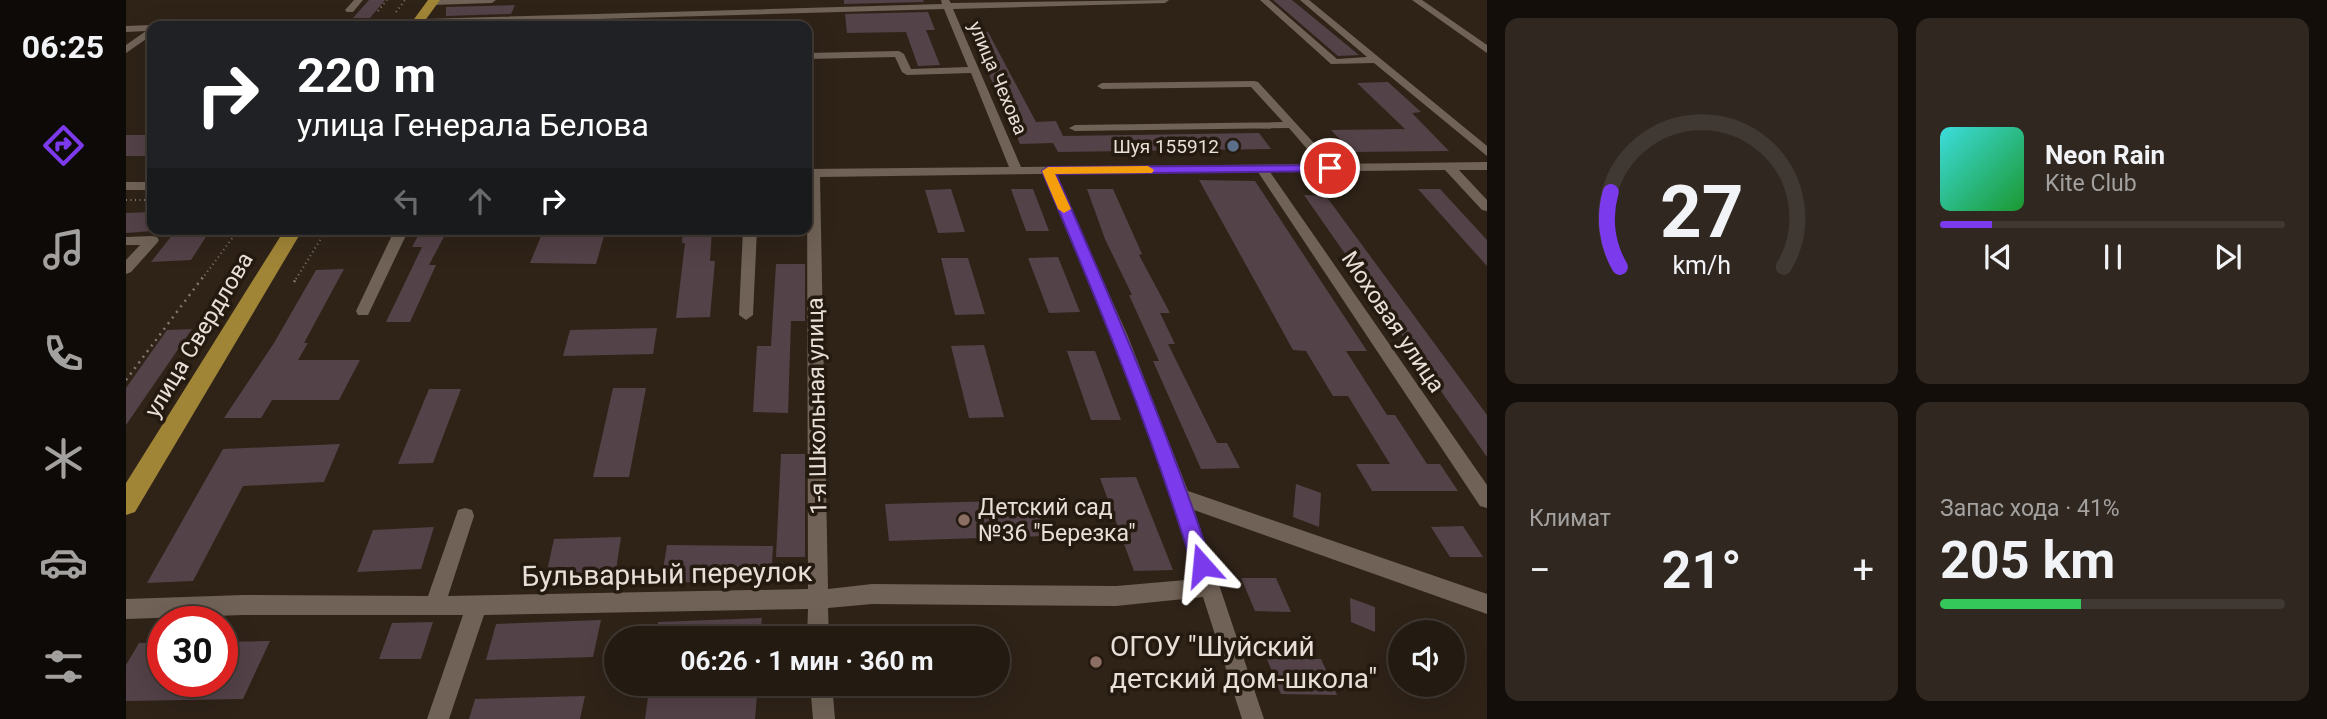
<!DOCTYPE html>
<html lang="ru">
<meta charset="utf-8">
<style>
:root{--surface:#231a12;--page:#2f2720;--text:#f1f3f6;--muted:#a3a19f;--line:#403832;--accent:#7c3aed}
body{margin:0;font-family:Roboto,sans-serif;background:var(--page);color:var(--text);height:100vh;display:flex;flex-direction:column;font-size:26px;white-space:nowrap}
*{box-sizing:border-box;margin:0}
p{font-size:23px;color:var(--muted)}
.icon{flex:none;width:38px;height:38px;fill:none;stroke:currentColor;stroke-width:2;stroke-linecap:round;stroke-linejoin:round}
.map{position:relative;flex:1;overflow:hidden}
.drawer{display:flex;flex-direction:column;gap:18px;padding:18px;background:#130e0a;width:840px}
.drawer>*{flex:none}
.banner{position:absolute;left:21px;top:21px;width:665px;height:214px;border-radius:14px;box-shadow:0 7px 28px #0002,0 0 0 2px var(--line);background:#202124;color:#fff;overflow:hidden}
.fabs{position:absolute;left:1262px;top:620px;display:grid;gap:14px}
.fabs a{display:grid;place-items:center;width:77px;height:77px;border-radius:50%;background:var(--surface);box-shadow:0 7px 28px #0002,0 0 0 2px var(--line);font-size:35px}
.speed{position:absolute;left:21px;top:606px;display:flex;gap:14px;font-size:35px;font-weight:700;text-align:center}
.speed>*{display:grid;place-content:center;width:91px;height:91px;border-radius:50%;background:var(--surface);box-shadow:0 7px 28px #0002,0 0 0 2px var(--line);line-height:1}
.speed .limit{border:10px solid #d22;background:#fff;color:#111}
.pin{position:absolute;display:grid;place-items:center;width:60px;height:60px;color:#fff;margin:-30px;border:4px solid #fff;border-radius:50%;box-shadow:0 2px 7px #0007}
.me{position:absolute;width:77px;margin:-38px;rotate:342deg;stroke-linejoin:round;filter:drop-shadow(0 0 5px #0008)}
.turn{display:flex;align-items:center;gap:24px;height:147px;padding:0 35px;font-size:32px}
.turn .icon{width:91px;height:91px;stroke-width:2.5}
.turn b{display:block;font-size:49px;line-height:60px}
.lanes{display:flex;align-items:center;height:66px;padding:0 35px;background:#0003;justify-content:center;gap:35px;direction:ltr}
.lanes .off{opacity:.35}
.big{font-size:52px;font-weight:700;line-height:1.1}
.drawer .card{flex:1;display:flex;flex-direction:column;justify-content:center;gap:10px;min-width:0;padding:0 24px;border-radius:14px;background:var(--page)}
.drawer .dial{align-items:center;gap:0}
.dial svg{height:182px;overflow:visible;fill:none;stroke:var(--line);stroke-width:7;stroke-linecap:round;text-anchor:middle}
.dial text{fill:var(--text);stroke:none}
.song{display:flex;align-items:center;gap:21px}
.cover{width:84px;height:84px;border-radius:10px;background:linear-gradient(135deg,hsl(180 70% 55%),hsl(130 70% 35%))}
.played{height:7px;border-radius:4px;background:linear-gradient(90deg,var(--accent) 15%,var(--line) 15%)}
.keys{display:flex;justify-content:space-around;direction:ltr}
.heat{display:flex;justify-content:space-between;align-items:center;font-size:38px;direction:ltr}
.charge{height:10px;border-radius:5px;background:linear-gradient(90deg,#34c759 41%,var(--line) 0)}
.drawer .tiles{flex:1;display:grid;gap:18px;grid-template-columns:repeat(2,1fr)}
.trip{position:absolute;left:478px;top:626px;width:406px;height:70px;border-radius:35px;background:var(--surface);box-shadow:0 7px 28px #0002,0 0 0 2px var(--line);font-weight:700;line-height:70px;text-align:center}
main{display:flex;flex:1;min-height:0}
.menu{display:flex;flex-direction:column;width:126px;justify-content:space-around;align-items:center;background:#0e0a07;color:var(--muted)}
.menu .icon{width:49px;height:49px}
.menu .selected{color:var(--accent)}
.menu b{font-size:32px;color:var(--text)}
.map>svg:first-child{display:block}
.building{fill:#534248}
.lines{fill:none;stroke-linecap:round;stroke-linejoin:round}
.path-far1{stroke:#83786f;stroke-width:2;stroke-dasharray:1 3.5;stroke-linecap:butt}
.path{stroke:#83786f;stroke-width:2.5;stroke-dasharray:2 5;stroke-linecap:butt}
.minor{fill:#706256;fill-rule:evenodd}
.major{fill:#a18537;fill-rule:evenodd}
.route{fill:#7c3aed;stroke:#51269a;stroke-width:2}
.slow{fill:#f59e0b}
.service-dot{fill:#5c6f8a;stroke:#251a0f;stroke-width:2.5}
.education-dot{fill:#8d6e63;stroke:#251a0f;stroke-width:2.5}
.labels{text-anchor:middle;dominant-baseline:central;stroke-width:7;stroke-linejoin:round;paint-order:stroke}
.far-street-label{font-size:19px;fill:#e7dfd8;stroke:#251a0f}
.far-poi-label{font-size:19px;fill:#e7dfd8;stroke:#251a0f;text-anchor:end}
.street-label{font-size:23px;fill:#e7dfd8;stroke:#251a0f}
.poi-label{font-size:23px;fill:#e7dfd8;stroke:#251a0f;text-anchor:start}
.near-street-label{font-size:28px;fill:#e7dfd8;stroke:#251a0f}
.near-poi-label{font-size:28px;fill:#e7dfd8;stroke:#251a0f;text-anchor:start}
</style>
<main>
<nav class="menu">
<b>06:25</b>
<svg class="icon selected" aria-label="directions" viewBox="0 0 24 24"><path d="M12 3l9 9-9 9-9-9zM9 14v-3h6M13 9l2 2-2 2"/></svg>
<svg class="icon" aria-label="music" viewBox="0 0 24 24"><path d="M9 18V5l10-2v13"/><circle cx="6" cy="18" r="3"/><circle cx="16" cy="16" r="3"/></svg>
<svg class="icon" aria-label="phone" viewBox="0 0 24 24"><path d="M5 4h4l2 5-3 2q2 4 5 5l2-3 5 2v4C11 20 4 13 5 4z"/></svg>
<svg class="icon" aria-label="climate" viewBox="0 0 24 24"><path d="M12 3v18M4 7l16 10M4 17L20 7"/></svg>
<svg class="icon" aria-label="car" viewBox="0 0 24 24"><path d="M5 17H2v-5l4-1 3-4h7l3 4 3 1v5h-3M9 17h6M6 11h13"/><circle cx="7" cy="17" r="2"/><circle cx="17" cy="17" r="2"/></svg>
<svg class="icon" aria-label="filters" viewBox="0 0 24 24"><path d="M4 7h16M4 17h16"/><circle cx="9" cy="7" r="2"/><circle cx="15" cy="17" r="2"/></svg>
</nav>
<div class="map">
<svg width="1361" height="719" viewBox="0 0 1361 719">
<rect width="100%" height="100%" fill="#2f2318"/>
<g class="building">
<path d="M 243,0 L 259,0 L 244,18 L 227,18 Z"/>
<path d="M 718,0 L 797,0 L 798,2 L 718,4 Z"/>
<path d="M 1147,0 L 1166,0 L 1233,55 L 1212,56 Z"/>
<path d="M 389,5 L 385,14 L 320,16 L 320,7 Z"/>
<path d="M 802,12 L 809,30 L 800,30 L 814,65 L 792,66 L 780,32 L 721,33 L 719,14 Z"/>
<path d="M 844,32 L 862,32 L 910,122 L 930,121 L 937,136 L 1133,133 L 1145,149 L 932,152 L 927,143 L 894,144 Z"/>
<path d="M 1262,82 L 1295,112 L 1286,113 L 1323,151 L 1226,152 L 1205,130 L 1279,129 L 1231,83 Z"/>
<rect x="0" y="135" width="26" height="21"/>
<path d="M 1073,180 L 1129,181 L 1241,351 L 1220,351 L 1261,415 L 1269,415 L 1301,464 L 1314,464 L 1332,491 L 1246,491 L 1230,464 L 1264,464 L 1222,396 L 1207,396 L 1180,351 L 1167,350 Z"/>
<path d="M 825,189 L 839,232 L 812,233 L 799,190 Z"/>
<path d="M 885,189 L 907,189 L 923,231 L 900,231 Z"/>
<path d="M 961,189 L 987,189 L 1016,254 L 1013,255 L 1044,313 L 1034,313 L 1049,344 L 1042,344 L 1091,443 L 1101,443 L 1114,468 L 1075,469 L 1027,361 L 1033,361 L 1003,295 L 1006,295 L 979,239 Z"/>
<path d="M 1292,189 L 1314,189 L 1361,240 L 1361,266 Z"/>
<path d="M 1178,195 L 1200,196 L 1361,415 L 1361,457 Z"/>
<path d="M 26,212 L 26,231 L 0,233 L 0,213 Z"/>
<path d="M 51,229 L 85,229 L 65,260 L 25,262 Z"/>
<path d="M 296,229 L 322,229 L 303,265 L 310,265 L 284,322 L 260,322 L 296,247 L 286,247 Z"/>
<path d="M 418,229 L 480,229 L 470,264 L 404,263 Z"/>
<path d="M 557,229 L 586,229 L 584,261 L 589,261 L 584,317 L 550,318 L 559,243 L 556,243 Z"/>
<path d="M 932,257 L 954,312 L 923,313 L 902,258 Z"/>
<path d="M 815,258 L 842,258 L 859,314 L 829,315 Z"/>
<path d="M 650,264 L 679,264 L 679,321 L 665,321 L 662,413 L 627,412 L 631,346 L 645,346 Z"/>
<path d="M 218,269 L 178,343 L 182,343 L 172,360 L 234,360 L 213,400 L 146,400 L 135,418 L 98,418 L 148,343 L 190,270 Z"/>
<path d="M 531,328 L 527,354 L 437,356 L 444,330 Z"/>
<path d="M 66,329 L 0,425 L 0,388 L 41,330 Z"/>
<path d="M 858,345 L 878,417 L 843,418 L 825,346 Z"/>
<path d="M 941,351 L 969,351 L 995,420 L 965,420 Z"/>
<path d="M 487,388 L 520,388 L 503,477 L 467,477 Z"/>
<path d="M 303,389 L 335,389 L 307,463 L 272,464 Z"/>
<path d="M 214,444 L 198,482 L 117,486 L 67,581 L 21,583 L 97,449 Z"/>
<path d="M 655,454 L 679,454 L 679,557 L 650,557 Z"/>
<path d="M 1010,477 L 1047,570 L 1008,571 L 974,478 Z"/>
<path d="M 1170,484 L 1195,493 L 1193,527 L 1167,517 Z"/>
<path d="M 909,500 L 919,536 L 763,541 L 759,504 Z"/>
<path d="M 1337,526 L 1357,557 L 1324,557 L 1305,527 Z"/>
<path d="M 308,527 L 295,569 L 231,572 L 247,530 Z"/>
<path d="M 495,537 L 488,583 L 418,585 L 428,539 Z"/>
<path d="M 541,545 L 647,546 L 645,583 L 535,582 Z"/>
<path d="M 1115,578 L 1150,578 L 1165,612 L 1129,611 Z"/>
<path d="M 1224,598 L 1249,607 L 1249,632 L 1225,622 Z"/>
<path d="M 636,618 L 634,639 L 530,639 L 532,622 Z"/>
<path d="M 475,620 L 467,657 L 360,660 L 370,624 Z"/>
<path d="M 307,622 L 295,659 L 253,659 L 266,623 Z"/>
<path d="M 144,641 L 117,699 L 0,701 L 0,665 L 13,643 L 37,643 L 37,681 L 96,681 L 96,642 Z"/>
<path d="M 1141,659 L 1195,659 L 1211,695 L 1155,694 Z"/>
<path d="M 631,694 L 629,719 L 519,719 L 522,697 Z"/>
<path d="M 459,696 L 454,719 L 343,719 L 349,699 Z"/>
</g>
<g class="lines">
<g class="path-far1">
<path d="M 252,11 L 261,0"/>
<path d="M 270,12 L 279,0"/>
<path d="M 36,23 L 121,21"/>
<path d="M 0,200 L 26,200"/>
<path d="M 76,279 L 113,229"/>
<path d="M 170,279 L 201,229"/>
</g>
<g class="path">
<path d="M 168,282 L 171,277"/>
<path d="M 0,380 L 77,277"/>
</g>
<g class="minor">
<path d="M 228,0 L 237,0 L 227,12 L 221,12 L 219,10 Z"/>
<path d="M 303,0 L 370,0 L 366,3 L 306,5 L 303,4 Z"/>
<path d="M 815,0 L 823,0 L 825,3 L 1043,0 L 1039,3 L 827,9 L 895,167 L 1194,164 L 1163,128 L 949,131 L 943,128 L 949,125 L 1157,122 L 1125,87 L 976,89 L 971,86 L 976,83 L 1128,81 L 1132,82 L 1207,164 L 1361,162 L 1361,170 L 1333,170 L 1361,200 L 1361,211 L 1356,210 L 1319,170 L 1144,172 L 1361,485 L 1361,508 L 1354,506 L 1132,172 L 929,174 L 1001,334 L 1062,491 L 1361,594 L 1361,614 L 1068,510 L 1138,719 L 1116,719 L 1077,597 L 990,606 L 746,604 L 702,608 L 703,639 L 681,639 L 682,609 L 358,615 L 323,719 L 301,719 L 337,615 L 117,615 L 0,619 L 0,599 L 117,595 L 302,596 L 330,516 L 332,510 L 339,508 L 346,510 L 348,516 L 322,596 L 682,589 L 681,169 L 883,167 L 845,73 L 781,75 L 776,72 L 769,57 L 681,59 L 681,53 L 773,51 L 778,54 L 785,69 L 842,67 L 818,9 L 221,26 L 126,26 L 128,24 L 816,4 ZM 917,174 C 974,307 1028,441 1072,579 L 990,586 L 746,584 L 702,589 L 694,177 Z"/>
<path d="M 1134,0 L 1143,0 L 1211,59 L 1241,57 L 1174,0 L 1183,0 L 1361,146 L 1361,156 L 1248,63 L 1205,64 Z"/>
<path d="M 1286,0 L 1296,0 L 1361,45 L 1361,53 Z"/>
<path d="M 26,25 L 30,26 L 26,26 L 26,35 L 0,53 L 0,45 L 20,31 L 0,32 L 0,26 Z"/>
<rect x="0" y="182" width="26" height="8"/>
<path d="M 269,229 L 283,229 L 242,315 L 232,315 L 230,311 Z"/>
<path d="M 617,229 L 631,229 L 627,315 L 620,320 L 613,315 Z"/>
<path d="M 26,236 L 31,237 L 33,240 L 31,243 L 5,272 L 0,274 L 0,260 L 14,245 L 0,245 L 0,237 Z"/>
<path d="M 684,684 L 706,684 L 709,719 L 687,719 Z"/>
</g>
<g class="major">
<path d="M 302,0 L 314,0 L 295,26 L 283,26 Z"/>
<path d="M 159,229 L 177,229 L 9,512 L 0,515 L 0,483 Z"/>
</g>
</g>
<path class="route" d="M 1204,165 L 1210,168 L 1209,171 L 930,174 C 987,303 1042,431 1086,565 L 1083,571 L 1076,574 L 1069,571 L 1066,565 C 1025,430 971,300 916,171 L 922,167 Z"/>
<path class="slow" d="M 1022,166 L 1028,170 L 1026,173 L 929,174 L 945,209 L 938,213 L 932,209 L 916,171 L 922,167 Z"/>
<circle class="service-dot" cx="1107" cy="146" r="7"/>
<g class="education-dot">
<circle cx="838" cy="520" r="7"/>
<circle cx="970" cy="662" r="7"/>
</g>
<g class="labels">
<g class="far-street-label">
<text transform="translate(872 78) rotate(67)">улица Чехова</text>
</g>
<g class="far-poi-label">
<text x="1093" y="146">Шуя 155912</text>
</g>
<g class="street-label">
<text transform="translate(1267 322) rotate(56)">Моховая улица</text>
<text transform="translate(73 335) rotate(-59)">улица Свердлова</text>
<text transform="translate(691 406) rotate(-91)">1-я Школьная улица</text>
</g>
<g class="poi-label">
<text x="852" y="507">Детский сад<tspan x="852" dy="26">№36 "Березка"</tspan></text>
</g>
<g class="near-street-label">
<text transform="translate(541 574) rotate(-1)">Бульварный переулок</text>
</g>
<g class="near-poi-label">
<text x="984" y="646">ОГОУ "Шуйский<tspan x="984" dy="32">детский дом-школа"</tspan></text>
</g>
</g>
</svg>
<div class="fabs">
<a><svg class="icon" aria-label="sound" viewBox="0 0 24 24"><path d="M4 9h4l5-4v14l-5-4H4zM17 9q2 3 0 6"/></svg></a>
</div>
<div class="speed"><div class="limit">30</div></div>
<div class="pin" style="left:1204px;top:168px;background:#d93025"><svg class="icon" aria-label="arrive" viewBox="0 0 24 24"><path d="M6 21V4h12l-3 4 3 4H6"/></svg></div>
<svg class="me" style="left:1076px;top:565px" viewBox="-20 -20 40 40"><path d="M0-17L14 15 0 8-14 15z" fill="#7c3aed" stroke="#fff" stroke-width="4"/></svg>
<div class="trip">06:26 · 1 мин · 360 m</div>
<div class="banner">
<div class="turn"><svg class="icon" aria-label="right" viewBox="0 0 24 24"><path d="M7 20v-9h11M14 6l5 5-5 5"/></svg><div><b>220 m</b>улица Генерала Белова</div></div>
<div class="lanes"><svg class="icon off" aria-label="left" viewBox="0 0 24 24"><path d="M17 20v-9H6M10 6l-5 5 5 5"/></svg><svg class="icon off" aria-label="ahead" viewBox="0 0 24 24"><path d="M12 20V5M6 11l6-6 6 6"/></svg><svg class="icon" aria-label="right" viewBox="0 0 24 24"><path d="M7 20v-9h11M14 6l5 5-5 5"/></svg></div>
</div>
</div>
<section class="drawer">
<div class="tiles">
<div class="card dial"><svg viewBox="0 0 100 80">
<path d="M14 69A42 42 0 1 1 86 69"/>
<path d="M14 69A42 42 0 0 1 10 36" stroke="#7c3aed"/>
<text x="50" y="56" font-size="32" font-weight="700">27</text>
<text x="50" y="72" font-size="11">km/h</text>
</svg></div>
<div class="card">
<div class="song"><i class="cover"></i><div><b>Neon Rain</b><p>Kite Club</p></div></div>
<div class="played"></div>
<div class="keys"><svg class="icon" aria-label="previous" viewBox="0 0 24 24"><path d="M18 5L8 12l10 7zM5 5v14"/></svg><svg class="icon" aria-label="pause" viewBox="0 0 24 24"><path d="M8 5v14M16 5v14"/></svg><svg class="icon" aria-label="next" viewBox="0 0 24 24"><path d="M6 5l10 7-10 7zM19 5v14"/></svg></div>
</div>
<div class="card"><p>Климат</p>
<div class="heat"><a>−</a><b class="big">21°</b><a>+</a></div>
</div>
<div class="card"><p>Запас хода · 41%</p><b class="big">205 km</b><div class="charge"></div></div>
</div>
</section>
</main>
